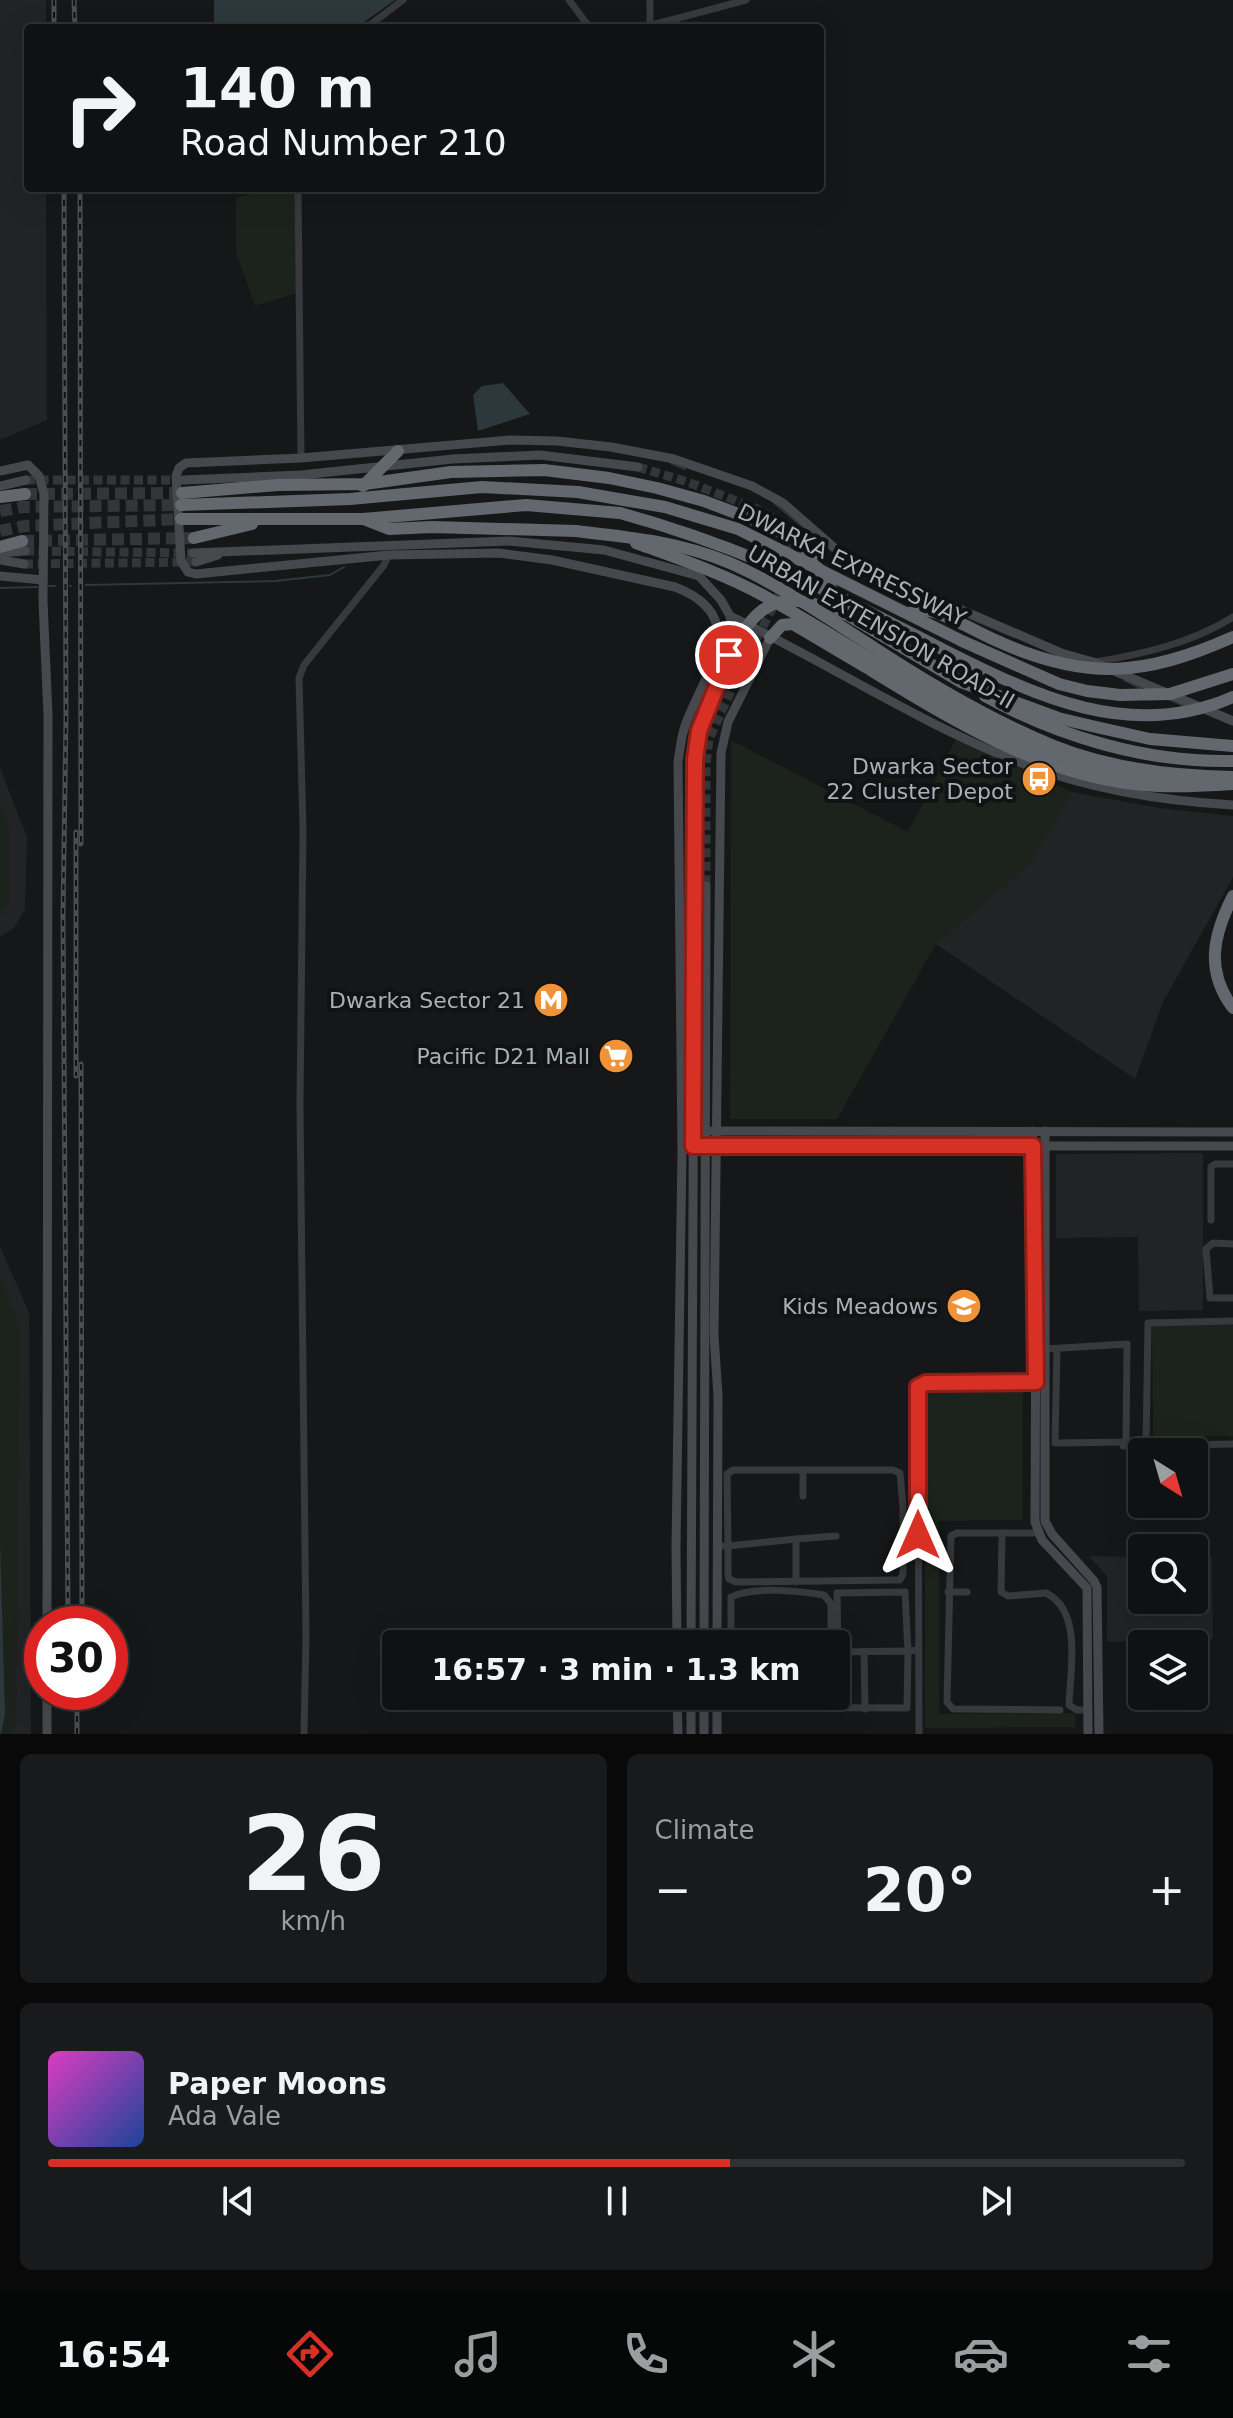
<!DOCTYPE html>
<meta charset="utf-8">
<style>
:root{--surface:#101112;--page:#191a1b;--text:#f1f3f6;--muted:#9c9d9f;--line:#303132;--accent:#d93025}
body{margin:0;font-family:"DejaVu Sans",sans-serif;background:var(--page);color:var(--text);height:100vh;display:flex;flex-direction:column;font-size:30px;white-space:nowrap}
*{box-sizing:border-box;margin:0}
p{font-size:26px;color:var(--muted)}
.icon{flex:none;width:44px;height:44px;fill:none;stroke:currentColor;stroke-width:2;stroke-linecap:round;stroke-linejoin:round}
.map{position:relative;height:1734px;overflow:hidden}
.drawer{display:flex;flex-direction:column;gap:20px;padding:20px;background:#09090a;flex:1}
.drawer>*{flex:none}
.top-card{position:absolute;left:24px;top:24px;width:800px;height:168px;border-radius:8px;box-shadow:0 8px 32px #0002,0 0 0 2px var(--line);background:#101112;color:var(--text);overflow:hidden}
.needle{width:52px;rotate:143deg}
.fabs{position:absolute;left:1128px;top:1438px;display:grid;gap:16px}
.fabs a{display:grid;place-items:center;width:80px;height:80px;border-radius:8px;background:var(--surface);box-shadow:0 8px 32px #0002,0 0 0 2px var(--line);font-size:40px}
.speed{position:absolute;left:24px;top:1606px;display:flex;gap:16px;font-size:40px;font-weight:700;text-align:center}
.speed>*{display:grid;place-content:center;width:104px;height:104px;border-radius:50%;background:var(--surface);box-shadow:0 8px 32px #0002,0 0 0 2px var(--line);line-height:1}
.speed .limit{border:12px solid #d22;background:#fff;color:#111}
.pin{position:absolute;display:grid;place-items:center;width:68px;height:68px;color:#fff;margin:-34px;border:4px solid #fff;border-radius:50%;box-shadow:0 2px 8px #0007}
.me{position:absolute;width:88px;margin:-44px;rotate:0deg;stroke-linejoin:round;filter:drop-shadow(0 0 6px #0008)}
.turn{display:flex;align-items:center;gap:28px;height:168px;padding:0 24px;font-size:36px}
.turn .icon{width:104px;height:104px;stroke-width:2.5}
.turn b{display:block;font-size:56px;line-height:68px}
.big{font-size:60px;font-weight:800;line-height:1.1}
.drawer .widget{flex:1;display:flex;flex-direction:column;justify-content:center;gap:12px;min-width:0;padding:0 28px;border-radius:12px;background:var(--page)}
.drawer .dial{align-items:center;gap:0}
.dial b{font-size:104px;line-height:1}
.song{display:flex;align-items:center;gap:24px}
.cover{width:96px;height:96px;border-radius:12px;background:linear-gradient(135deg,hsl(310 70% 55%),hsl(220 70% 35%))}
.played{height:8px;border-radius:4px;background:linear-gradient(90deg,var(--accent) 60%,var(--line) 60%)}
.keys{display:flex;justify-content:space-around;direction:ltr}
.heat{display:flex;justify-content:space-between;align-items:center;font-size:44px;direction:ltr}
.drawer .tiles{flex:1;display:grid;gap:20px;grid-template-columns:1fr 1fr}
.widget:last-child{grid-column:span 2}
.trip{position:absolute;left:382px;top:1630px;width:468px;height:80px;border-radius:8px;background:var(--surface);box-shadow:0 8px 32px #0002,0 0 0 2px var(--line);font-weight:800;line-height:80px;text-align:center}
.dock{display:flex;height:128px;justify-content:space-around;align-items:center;background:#060707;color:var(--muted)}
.dock .icon{width:56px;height:56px}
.dock .on{color:var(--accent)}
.dock b{font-size:36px;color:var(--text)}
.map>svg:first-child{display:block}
.built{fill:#222325}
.green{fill:#1c231c}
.water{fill:#2c383c}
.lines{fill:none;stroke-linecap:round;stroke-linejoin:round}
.stream{stroke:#2c383c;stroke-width:2}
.secondary-tunnel{stroke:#333638;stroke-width:9;stroke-dasharray:9 4.5;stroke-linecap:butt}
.highway-tunnel{stroke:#333638;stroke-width:12;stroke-dasharray:12 6;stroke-linecap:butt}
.street{stroke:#37393d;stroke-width:7}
.secondary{stroke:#45494d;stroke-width:9}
.highway{stroke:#63686e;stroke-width:12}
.rail-casing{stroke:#4a4e52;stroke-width:5}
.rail{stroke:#111213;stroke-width:2;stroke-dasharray:6;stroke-linecap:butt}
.highway-bridge{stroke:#63686e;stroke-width:12}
.route-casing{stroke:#8d1f18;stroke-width:20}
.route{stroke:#d93025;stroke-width:14}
.labels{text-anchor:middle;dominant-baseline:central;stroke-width:8;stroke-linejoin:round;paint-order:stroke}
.street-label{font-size:22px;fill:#a8b0b8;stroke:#111213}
.poi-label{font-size:22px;fill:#a8b0b8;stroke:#111213;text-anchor:end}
</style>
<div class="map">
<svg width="1233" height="1734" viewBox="0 0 1233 1734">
<rect width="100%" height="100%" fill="#161718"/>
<g class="built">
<path d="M 0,0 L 46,0 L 46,28 L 28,28 L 28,188 L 46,188 L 47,420 L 0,440 Z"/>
<path d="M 0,768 L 27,837 L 25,909 L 14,928 L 0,937 Z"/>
<path d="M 1072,792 L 1159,808 L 1233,816 L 1233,877 L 1163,1002 L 1135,1079 L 936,944 L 1029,864 Z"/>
<path d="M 1203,1153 L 1203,1310 L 1139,1311 L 1138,1237 L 1056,1238 L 1056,1154 Z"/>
<path d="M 0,1246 L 29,1313 L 31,1734 L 0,1734 Z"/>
<path d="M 1089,1556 L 1142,1557 L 1142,1600 L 1194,1600 L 1194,1557 L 1212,1557 L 1213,1639 L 1107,1642 L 1107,1576 Z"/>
</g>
<g class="green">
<path d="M 271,188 L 297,188 L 297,293 L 255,306 L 236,252 L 236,198 Z"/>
<path d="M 956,739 L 1072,792 L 1029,864 L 936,944 L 837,1119 L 730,1119 L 731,740 L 908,832 Z"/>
<path d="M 0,804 L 9,827 L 10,902 L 0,917 Z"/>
<path d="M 0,1277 L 15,1312 L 20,1329 L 16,1722 L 13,1734 L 1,1734 L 5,1713 L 0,1541 Z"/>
<path d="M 1233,1325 L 1233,1436 L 1153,1437 L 1152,1326 Z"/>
<path d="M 925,1390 L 1023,1390 L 1023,1520 L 939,1521 L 939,1714 L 1075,1713 L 1075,1727 L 925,1728 Z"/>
</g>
<g class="water">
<path d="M 214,0 L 395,0 L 356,28 L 214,28 Z"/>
<path d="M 503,383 L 530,414 L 478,431 L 473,395 L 482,386 Z"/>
<path d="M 0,1541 L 5,1713 L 1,1734 L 0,1734 Z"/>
</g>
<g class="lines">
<g class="stream">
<path d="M 671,463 L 685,469"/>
<path d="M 774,503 L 803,527"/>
<path d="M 86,585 L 275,581 L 330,575 L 344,567"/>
<path d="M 49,586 L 55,586"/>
<path d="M 70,586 L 71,586"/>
<path d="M 0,588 L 37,587"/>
<path d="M 969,618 L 1014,637"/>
<path d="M 1124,680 L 1140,688"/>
<path d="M 1168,699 L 1185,706"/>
</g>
<g class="secondary-tunnel">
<path d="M 638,467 L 688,482 L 757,509 L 775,519 L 783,527 L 790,544 L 788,578 L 744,663 L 709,739 L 706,764 L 706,886"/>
<path d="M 26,480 L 182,480"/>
<path d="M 25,551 L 193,553"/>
<path d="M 24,564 L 196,562"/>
</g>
<g class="highway-tunnel">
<path d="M 25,494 L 182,493"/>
<path d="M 0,511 L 22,507 L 181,505"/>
<path d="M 0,531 L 24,526 L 181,519"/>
<path d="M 22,541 L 194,538"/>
</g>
<g class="street">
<path d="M 569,0 L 590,28"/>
<path d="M 650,25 L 650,0"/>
<path d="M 366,28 L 403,0"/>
<path d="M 641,28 L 746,0"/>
<path d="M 298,188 L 301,458"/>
<path d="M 1095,662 C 1143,654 1192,643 1233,617"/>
<path d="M 1211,1220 L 1211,1167 L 1215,1164 L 1233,1164"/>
<path d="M 1233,1244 L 1213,1243 L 1206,1249 L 1210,1298 L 1233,1298"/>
<path d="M 1046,1349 L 1127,1344 L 1126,1442 L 1055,1443 L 1057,1349"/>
<path d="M 1146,1445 L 1148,1323 L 1233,1321"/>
<path d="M 1123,1446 L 1233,1444"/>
<path d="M 803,1496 L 803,1470"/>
<path d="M 1002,1533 L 1001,1592 L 1008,1596 L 1046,1593 C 1083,1611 1070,1672 1069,1705 L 1077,1710 L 1088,1710"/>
<path d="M 1038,1533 L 957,1533 L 951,1536 L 947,1702 L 953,1709 L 1060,1710"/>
<path d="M 796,1539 L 836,1536"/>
<path d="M 718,1546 L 728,1546 L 728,1575 L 729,1579 L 736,1582 L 896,1580 L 900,1580 L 903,1574 L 903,1507 L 900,1473 L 893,1470 L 733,1470 L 727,1474 L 728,1546 L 796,1539 L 796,1582"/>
<path d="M 948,1592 L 967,1592"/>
<path d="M 731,1644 L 731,1597 C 752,1586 800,1591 824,1595 L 831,1604 L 831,1639 L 827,1644"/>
<path d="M 864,1651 L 865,1709"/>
<path d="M 838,1652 L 837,1593 L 905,1592 L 908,1651 L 919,1650"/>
<path d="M 731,1696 L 732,1707 L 907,1708 L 908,1651 L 836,1652"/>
<path d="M 304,1734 L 306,1637 L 300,1105 L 303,830 L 299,678 L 304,665 L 384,565 L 389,555"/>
<path d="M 919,1734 L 918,1387 L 926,1383 L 1040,1381"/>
</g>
<g class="secondary">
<path d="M 0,471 L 28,465 L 39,476 L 44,494 L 43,601 L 48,715 L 47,1624"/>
<path d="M 183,480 L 301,475 L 453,459 L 540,455 L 638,467"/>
<path d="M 0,486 L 26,480"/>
<path d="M 0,553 L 25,551"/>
<path d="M 193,553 L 509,541 L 604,550 L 699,576 L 721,600 L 730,616 L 731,632 L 729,655 L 699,731 L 695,759 L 691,1644"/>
<path d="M 0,560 L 24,564"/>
<path d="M 196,562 L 218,555"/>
<path d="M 0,576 L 43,580"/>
<path d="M 730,616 C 828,663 922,725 1024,764 C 1090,789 1163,801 1233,805"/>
<path d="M 712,1131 L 1233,1132"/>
<path d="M 1032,1131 L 1036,1267 L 1035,1522 L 1042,1540 L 1087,1588 L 1088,1734"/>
<path d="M 1045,1131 L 1045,1521 L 1052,1534 L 1094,1581 L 1097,1587 L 1099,1734"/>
<path d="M 712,1146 L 1233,1146"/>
<path d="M 677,1644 L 676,1547 L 682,1152 L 678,762 C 680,750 681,737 685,726 C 703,675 754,617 675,587 L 552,560 L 499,553 L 389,555 L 196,574 L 188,572 L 181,561 L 176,476 L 179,468 L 186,463 L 301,458 L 511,440 L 557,441 L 611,447 L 674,459 L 752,486 L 783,503 L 846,558 L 893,580 L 1061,653 L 1093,662 L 1233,721"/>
<path d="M 704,1644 L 706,886"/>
<path d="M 717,1644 L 718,1396 L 714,1335 L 721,753 L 728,722 L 770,638"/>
<path d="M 677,1696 L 678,1734"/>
<path d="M 717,1696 L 717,1734"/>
<path d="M 47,1734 L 47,1692"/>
<path d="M 691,1734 L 691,1696"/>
<path d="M 704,1734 L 704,1696"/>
</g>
<g class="highway">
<path d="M 363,486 L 398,451"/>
<path d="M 182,493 L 278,485 L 365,484 L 451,472 L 544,470 L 609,478 L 657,488 L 704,501 L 770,526 L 797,542 L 808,553 L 849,616 L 961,682 L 1058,718 L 1096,727 L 1150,739 L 1233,746"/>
<path d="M 0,497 L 25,494"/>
<path d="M 181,505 L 350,499 L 482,487 L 578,492 L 624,500"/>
<path d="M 181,519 L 363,519 L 526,505 L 620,513"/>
<path d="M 366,520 L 389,529 L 432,527 L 576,531"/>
<path d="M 194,538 L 252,524"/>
<path d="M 0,547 L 22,541"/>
<path d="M 770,638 L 782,625 L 793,624 L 864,666"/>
<path d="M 729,655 C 761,595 784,590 846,615"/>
<path d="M 985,696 C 1059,737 1148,763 1233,761"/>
<path d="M 1009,737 C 1068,760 1115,773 1178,782"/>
<path d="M 1233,896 C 1213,935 1205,971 1233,1008"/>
</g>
<defs>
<g id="rail">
<path d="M 54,0 L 54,28"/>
<path d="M 74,0 L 75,28"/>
<path d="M 64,188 L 66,717 L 63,915 L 68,1624"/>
<path d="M 80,188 L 81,844"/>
<path d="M 76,832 L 76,1076"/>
<path d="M 81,1064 L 82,1624"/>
<path d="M 77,1734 L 77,1692"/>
</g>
</defs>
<use href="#rail" class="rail-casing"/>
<use href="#rail" class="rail"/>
<g class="highway-bridge">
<path d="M 624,500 L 665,507 L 738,529 L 962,641 L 1059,684 L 1087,691 L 1120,695 L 1170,694 L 1233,674"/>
<path d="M 620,513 C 685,531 740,551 802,579 C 850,602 897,626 944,650 C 1035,696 1131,742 1233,697"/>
<path d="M 576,531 C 629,537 681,542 730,563 C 778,584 823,615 867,643 C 926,682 988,719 1054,746 C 1109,768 1174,776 1233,777"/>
<path d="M 636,543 C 680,559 724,574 766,597 C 848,642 924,697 1009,737"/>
<path d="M 908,613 C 916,612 925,609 933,612 C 954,618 975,631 995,640 C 1084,681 1144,677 1233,637"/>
<path d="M 864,666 C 946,716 1036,773 1134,784 C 1167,788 1200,786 1233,784"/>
</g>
</g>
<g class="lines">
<defs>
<path id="route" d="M 729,655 L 699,731 L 695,759 L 693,1146 L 1033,1146 L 1036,1382 L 926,1383 L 918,1387 L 918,1535"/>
</defs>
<use href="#route" class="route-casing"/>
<use href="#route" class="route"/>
</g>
<defs>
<symbol id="bus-disc" viewBox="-11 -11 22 22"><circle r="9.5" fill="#f09237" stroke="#111213"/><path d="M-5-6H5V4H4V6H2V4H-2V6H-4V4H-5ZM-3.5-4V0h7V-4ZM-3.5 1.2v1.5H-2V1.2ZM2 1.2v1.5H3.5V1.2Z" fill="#fff"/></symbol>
<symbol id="metro-disc" viewBox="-11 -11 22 22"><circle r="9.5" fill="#f09237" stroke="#111213"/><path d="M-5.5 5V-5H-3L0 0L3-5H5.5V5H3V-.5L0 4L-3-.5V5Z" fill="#fff"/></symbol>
<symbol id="supermarket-disc" viewBox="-11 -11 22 22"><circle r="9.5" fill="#f09237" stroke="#111213"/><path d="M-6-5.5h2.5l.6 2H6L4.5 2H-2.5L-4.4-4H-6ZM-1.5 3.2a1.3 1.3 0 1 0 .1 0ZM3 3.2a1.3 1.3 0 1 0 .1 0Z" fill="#fff"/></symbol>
<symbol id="school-disc" viewBox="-11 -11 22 22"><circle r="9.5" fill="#f09237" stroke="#111213"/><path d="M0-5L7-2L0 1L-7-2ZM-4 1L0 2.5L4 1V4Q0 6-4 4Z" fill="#fff"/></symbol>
</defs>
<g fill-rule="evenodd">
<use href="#bus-disc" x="1019" y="759" width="40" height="40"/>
<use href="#metro-disc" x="531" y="980" width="40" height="40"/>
<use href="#supermarket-disc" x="596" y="1036" width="40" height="40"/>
<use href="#school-disc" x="944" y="1286" width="40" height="40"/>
</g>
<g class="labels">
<g class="street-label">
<text transform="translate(852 565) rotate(26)">DWARKA EXPRESSWAY</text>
<text transform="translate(881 627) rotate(30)">URBAN EXTENSION ROAD-II</text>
</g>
<g class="poi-label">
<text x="1013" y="766">Dwarka Sector<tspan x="1013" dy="25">22 Cluster Depot</tspan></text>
<text x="525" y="1000">Dwarka Sector 21</text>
<text x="590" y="1056">Pacific D21 Mall</text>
<text x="938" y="1306">Kids Meadows</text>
</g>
</g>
</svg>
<div class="fabs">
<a><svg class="needle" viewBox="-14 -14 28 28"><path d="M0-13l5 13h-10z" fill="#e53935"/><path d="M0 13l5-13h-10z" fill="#9c9d9f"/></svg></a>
<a><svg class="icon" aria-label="search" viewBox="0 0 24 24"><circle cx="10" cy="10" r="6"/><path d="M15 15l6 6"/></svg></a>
<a><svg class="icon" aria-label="layers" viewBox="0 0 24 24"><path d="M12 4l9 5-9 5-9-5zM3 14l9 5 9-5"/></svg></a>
</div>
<div class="speed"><div class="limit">30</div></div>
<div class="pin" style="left:729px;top:655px;background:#d93025"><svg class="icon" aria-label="arrive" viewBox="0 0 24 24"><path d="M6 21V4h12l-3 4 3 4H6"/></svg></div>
<svg class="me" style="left:918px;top:1535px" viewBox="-20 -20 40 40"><path d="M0-17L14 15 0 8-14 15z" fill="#d93025" stroke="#fff" stroke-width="4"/></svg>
<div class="trip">16:57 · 3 min · 1.3 km</div>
<div class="top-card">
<div class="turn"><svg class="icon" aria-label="right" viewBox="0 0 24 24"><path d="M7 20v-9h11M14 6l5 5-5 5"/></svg><div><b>140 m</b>Road Number 210</div></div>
</div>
</div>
<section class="drawer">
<div class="tiles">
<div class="widget dial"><b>26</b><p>km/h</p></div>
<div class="widget"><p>Climate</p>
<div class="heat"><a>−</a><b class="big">20°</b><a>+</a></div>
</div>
<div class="widget">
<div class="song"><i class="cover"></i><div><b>Paper Moons</b><p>Ada Vale</p></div></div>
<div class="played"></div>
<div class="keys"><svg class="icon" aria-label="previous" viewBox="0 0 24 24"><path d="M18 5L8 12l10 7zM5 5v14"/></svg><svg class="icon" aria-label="pause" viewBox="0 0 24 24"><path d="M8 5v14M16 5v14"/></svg><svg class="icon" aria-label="next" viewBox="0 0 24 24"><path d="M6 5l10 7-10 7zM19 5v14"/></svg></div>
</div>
</div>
</section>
<nav class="dock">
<b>16:54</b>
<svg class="icon on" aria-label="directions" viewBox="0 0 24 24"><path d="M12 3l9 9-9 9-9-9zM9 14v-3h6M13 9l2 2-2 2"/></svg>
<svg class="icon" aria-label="music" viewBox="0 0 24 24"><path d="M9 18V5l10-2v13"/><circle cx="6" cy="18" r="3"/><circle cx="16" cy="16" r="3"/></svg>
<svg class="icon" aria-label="phone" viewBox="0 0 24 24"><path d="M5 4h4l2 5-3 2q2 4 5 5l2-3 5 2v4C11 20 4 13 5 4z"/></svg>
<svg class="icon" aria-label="climate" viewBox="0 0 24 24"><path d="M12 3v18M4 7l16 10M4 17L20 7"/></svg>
<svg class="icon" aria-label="car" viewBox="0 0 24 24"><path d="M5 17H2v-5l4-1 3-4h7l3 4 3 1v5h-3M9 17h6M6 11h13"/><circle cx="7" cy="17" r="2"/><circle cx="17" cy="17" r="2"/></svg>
<svg class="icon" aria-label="filters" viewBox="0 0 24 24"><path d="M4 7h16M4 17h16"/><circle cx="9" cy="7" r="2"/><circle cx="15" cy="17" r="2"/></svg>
</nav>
